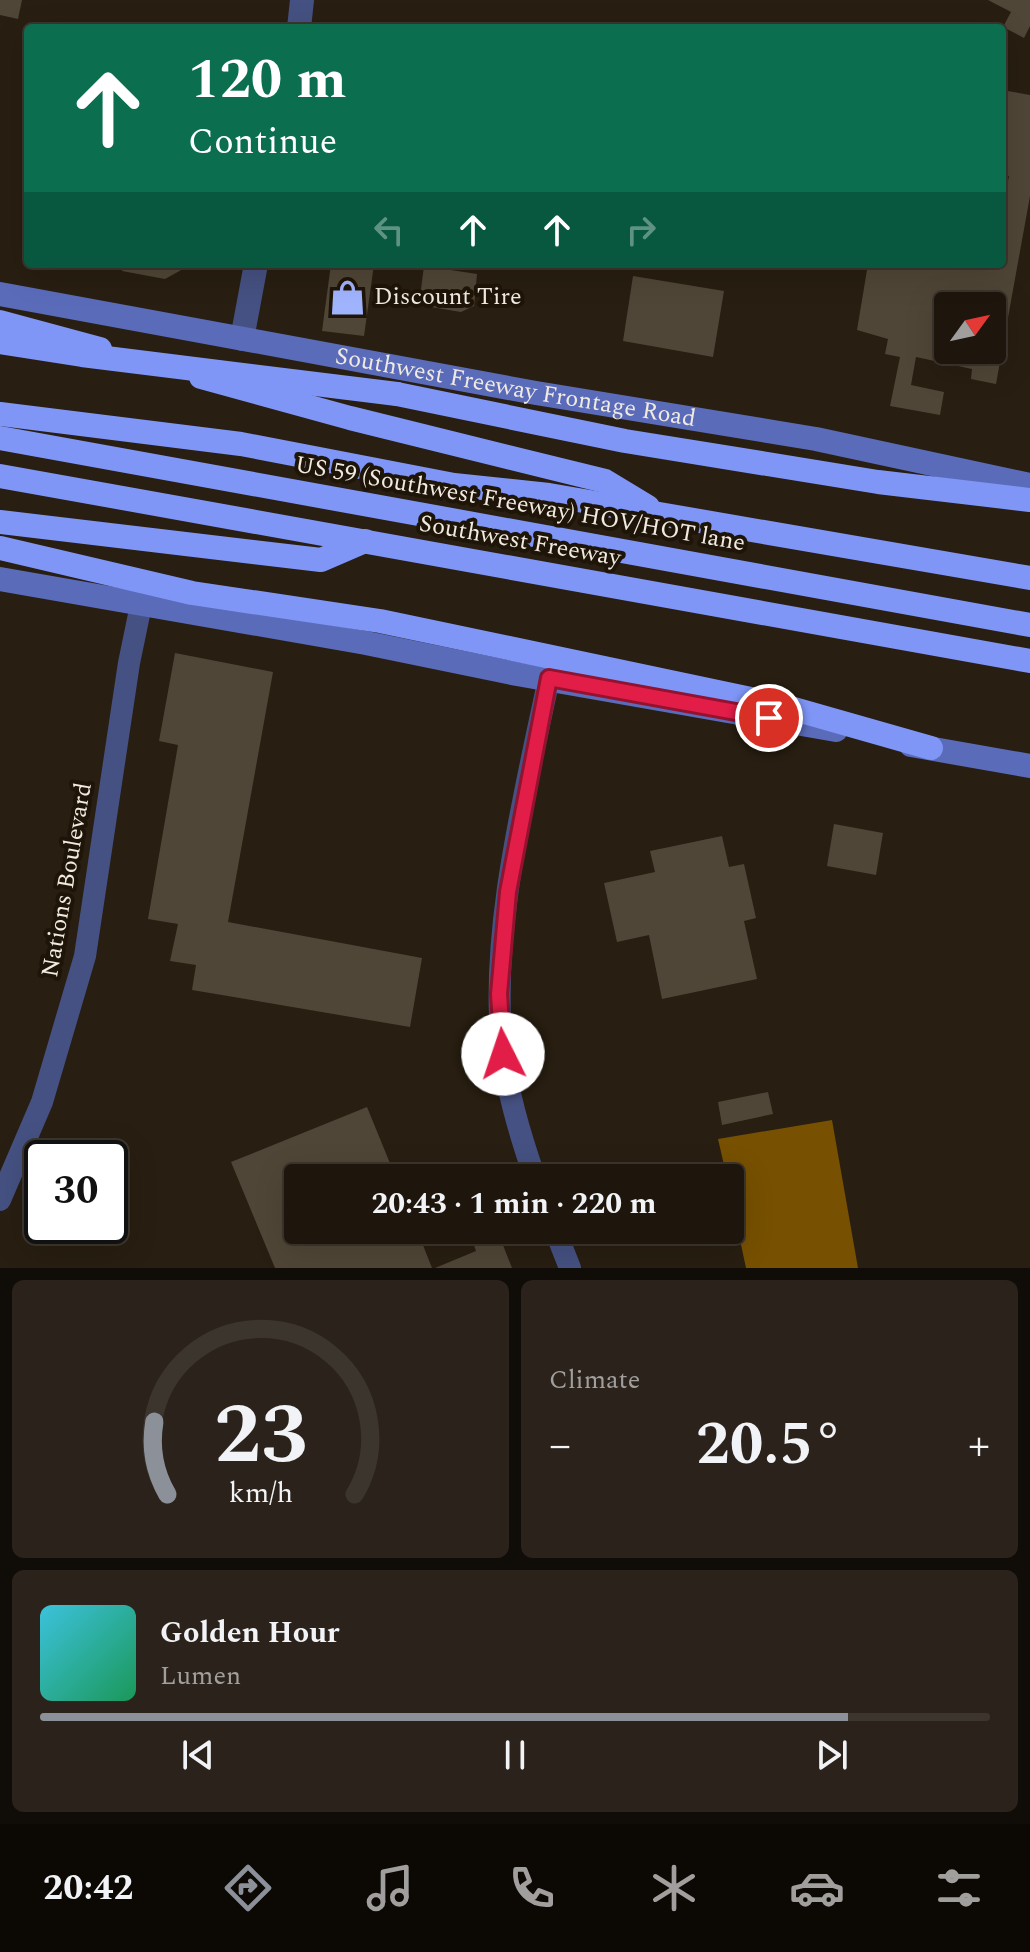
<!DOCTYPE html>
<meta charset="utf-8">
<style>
:root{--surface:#1e160d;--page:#2b231b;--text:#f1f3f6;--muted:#a19f9d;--line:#3c352e;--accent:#8c9099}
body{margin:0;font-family:Spectral,serif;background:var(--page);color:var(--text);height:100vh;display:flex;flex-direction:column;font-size:30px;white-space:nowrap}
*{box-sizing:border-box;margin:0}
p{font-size:26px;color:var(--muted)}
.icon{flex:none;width:44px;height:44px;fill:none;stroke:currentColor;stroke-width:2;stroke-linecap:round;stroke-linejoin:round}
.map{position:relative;height:1268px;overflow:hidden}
.panel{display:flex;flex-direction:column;gap:12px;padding:12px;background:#100c07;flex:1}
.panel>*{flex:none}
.top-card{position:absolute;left:24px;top:24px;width:982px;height:244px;border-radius:8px;box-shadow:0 8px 32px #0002,0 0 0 2px var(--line);background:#0b6e4f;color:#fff;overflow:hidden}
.needle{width:52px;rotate:57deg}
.tools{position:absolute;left:934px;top:292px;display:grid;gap:16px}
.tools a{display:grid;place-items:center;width:72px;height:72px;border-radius:8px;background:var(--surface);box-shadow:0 8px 32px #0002,0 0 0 2px var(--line);font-size:40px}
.speed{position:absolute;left:24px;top:1140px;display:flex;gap:16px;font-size:40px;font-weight:700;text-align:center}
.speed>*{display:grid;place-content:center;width:104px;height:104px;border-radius:50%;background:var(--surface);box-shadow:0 8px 32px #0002,0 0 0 2px var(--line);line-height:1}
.speed .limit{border:4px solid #111;border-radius:12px;background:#fff;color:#111}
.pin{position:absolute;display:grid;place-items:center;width:68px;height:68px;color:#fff;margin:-34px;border:4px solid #fff;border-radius:50%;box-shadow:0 2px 8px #0007}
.me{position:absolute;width:88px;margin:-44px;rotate:356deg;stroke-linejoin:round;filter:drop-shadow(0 0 6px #0008)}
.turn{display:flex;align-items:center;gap:28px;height:168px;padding:0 32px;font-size:36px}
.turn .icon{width:104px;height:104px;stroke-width:2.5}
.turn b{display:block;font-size:56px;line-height:68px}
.lanes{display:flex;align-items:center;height:76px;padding:0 32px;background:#0003;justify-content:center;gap:40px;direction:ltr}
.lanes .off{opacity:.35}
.big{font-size:60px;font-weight:700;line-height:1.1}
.panel .widget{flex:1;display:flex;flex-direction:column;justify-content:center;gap:12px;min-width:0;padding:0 28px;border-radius:12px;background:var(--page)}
.panel .dial{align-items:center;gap:0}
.dial svg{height:208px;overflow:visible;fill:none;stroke:var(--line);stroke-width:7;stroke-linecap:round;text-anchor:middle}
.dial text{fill:var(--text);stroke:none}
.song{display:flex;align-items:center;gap:24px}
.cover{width:96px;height:96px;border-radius:12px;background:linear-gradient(135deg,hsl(190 70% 55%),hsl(150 70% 35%))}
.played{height:8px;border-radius:4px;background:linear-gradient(90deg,var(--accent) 85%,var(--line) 85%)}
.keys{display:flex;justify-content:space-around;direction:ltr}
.heat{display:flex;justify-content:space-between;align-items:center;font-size:44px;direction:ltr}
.panel .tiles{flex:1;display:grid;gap:12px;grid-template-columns:1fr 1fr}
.widget:last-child{grid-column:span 2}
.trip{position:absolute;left:284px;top:1164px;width:460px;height:80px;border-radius:8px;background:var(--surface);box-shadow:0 8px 32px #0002,0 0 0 2px var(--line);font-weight:700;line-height:80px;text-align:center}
.tab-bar{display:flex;height:128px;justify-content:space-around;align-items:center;background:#0c0905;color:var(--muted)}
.tab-bar .icon{width:56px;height:56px}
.tab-bar .active{color:var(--accent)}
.tab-bar b{font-size:36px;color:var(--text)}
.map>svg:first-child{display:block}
.water{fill:#775001}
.building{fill:#504637;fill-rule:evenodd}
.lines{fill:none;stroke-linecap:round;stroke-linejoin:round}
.minor{stroke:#455182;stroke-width:22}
.tertiary{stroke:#455182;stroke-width:24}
.secondary{stroke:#5a6bba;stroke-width:24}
.motorway{stroke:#7f96f7;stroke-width:24}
.motorway-bridge{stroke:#7f96f7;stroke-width:24}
.route-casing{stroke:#92132f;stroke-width:20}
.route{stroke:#e11d48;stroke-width:14}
.labels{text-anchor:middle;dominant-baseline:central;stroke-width:8;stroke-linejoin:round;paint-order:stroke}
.poi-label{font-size:24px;fill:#f0eae1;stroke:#1e1508;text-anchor:start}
.street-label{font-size:24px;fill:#f0eae1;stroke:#1e1508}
</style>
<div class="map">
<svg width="1030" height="1268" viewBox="0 0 1030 1268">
<rect width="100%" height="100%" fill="#281e11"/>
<path class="water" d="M 832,1120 L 858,1268 L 746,1268 L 730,1193 L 730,1178 L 727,1178 L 718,1139 Z"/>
<g class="building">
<path d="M 0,0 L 22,0 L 18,19 L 0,15 Z"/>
<path d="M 988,0 L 1030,0 L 1030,26 L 1024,38 L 1003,27 L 1011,12 Z"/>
<path d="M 1002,90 L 1030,95 L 1030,196 L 996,384 L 971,379 L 972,369 L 916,357 L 911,385 L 944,392 L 940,415 L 890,406 L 900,357 L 885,354 L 888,339 L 857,330 L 868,264 L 1002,264 L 1002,212 L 1009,176 L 1002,175 ZM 948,306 L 992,306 L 992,350 L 948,350 Z"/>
<path d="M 123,264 L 192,264 L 165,279 L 122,271 Z"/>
<path d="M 331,264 L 374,264 L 364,336 L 322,331 Z"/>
<path d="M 424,266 L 477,274 L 474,306 L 461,312 L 419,305 Z"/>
<path d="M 633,276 L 724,291 L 713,357 L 623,341 Z"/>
<path d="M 175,653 L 273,672 L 228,922 L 422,958 L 410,1027 L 192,990 L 196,965 L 170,961 L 178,924 L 148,919 L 178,745 L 159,741 Z"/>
<path d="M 834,824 L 883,833 L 876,875 L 827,866 Z"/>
<path d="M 722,836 L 729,867 L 744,864 L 756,918 L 744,921 L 757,979 L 662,999 L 649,935 L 617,942 L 604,883 L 655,872 L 650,851 Z"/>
<path d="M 768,1092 L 773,1114 L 722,1125 L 718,1102 Z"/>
<path d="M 367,1107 L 396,1178 L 298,1178 L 298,1230 L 417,1230 L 432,1268 L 275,1268 L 231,1162 Z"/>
<path d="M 499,1235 L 512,1268 L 435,1268 L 476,1251 L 474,1245 Z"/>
</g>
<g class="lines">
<g class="minor">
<path d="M 535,1178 C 521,1138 508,1096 503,1054 C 488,938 525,793 549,678"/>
<path d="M 0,1200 L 42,1102 L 85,956 L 129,663 L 141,605"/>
<path d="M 555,1230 L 570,1268"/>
</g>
<g class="tertiary">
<path d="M 299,28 L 302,0"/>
<path d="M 242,339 L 256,264"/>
</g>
<g class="secondary">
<path id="s1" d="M 0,294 L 536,393 L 816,439 L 1030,485"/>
<path d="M 0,579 L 366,643 L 517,674 L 836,730"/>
<path d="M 911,745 L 1030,766"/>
</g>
<g class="motorway">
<path d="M 0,322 L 100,349"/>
<path d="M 201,377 L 350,418 L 605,481 L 648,507"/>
<path d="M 397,394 L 625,441 L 878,482 L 1030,500"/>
<path d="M 0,414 L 241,444 L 454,485 L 549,495 L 1030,578"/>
<path d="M 0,438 L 1030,625"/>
<path d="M 0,476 L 1030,661"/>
<path d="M 0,522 L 321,560 L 365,541"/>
<path d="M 0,548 L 192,593 L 380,621 L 780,705 L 931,748"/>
</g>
<path class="motorway-bridge" d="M 0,342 L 82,355 L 397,394"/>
</g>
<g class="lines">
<defs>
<path id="route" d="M 503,1054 L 499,994 L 508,892 L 549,678 L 769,718"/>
</defs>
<use href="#route" class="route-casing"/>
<use href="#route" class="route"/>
</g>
<defs>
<symbol id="shop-bare" viewBox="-9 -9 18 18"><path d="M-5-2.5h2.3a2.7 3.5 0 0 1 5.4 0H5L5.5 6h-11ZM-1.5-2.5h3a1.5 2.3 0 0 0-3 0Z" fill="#a0b3fd" stroke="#1e1508" stroke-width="2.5" paint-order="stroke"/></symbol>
</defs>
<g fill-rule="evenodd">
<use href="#shop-bare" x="322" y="272" width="51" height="51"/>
</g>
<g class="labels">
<g class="poi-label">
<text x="374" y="297">Discount Tire</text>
</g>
<g class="street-label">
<text stroke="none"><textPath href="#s1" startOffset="524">Southwest Freeway Frontage Road</textPath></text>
<text transform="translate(520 504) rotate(10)">US 59 (Southwest Freeway) HOV/HOT lane</text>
<text transform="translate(520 541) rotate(10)">Southwest Freeway</text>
<text transform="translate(67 880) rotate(-80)">Nations Boulevard</text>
</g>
</g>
</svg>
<div class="tools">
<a><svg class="needle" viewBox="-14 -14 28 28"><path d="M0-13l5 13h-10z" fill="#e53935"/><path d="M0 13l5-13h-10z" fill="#a19f9d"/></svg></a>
</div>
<div class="speed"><div class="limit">30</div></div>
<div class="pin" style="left:769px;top:718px;background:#d93025"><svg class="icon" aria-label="arrive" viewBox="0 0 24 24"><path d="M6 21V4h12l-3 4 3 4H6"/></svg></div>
<svg class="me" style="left:503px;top:1054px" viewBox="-20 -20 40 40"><circle r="19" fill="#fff"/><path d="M0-13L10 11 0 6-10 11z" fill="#e11d48"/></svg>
<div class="trip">20:43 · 1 min · 220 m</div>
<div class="top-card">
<div class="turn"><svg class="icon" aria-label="ahead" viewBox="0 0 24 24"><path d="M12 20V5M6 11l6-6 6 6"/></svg><div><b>120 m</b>Continue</div></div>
<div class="lanes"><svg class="icon off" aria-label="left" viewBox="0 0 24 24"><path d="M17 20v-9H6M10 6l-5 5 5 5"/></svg><svg class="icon" aria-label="ahead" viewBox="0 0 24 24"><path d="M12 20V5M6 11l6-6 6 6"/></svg><svg class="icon" aria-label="ahead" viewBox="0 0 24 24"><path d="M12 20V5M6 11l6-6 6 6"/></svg><svg class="icon off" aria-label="right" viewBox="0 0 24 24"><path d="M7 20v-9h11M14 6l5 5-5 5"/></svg></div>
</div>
</div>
<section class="panel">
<div class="tiles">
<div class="widget dial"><svg viewBox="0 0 100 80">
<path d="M14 69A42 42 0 1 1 86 69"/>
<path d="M14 69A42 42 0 0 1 9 41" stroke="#8c9099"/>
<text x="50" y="56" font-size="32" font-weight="700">23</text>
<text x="50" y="72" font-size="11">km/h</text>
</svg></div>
<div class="widget"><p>Climate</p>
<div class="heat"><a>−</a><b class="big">20.5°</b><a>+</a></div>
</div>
<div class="widget">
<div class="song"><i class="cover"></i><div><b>Golden Hour</b><p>Lumen</p></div></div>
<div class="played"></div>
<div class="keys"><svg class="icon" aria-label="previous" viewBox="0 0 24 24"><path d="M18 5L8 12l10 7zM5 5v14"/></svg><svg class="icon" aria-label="pause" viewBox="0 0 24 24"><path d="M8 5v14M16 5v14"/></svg><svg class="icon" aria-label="next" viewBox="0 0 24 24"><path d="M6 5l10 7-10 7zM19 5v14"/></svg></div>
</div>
</div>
</section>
<nav class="tab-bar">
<b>20:42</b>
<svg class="icon active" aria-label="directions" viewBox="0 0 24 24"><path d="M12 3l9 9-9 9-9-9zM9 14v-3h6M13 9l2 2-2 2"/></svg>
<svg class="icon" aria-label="music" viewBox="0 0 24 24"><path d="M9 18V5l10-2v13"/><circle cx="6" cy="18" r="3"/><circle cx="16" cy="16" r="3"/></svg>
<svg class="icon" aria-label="phone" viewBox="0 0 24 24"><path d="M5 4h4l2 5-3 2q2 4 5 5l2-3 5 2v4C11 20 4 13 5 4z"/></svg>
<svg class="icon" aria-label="climate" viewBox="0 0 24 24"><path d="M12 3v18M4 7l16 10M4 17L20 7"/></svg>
<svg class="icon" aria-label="car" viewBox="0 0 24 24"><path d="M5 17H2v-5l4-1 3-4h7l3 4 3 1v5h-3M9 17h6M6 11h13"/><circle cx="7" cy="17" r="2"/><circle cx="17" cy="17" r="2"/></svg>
<svg class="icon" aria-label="filters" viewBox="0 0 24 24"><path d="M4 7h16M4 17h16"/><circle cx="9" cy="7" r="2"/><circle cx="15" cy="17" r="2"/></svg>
</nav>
